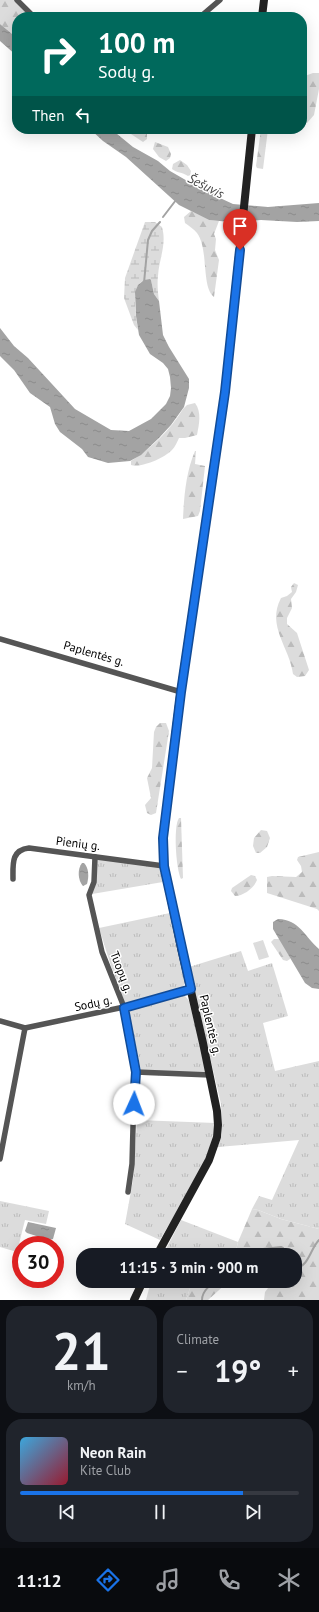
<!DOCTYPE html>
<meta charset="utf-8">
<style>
:root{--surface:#171b24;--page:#20242c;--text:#f1f3f6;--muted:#9ea1a6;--line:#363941;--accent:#1a73e8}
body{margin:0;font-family:"PT Sans",sans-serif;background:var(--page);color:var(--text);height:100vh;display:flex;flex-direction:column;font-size:15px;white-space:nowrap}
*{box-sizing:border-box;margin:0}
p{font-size:13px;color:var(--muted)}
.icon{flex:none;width:22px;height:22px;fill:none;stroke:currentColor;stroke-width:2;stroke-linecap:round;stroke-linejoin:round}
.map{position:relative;height:1300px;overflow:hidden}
.sheet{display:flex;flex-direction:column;gap:6px;padding:6px;background:#0d0f14;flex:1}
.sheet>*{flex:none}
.top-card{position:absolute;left:12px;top:12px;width:295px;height:122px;border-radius:16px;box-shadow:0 4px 16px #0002;background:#00695c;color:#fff;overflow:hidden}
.speed{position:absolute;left:12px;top:1236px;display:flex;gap:8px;font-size:20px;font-weight:700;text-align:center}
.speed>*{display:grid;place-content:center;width:52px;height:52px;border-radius:50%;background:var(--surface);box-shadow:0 4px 16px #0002;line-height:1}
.speed .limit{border:6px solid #d22;background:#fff;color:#111}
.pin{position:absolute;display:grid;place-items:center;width:34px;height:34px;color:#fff;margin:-41px -17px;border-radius:50% 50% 50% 0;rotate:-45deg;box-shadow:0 0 4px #0007}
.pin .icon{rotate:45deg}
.me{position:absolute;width:44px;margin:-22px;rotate:2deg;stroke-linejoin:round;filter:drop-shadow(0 0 3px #0008)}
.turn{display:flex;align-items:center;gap:14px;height:84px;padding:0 20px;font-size:18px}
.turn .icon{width:52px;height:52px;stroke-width:2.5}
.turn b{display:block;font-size:28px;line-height:34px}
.then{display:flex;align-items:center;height:38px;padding:0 20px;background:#0003;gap:8px;font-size:15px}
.big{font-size:30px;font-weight:700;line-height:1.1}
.sheet .tile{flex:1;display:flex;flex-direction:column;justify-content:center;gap:6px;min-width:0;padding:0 14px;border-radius:16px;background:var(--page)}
.sheet .dial{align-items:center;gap:0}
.dial b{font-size:52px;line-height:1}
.song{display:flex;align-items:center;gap:12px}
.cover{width:48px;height:48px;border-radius:6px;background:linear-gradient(135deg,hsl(200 70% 55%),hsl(350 70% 35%))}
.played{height:4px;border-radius:2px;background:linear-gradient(90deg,var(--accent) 80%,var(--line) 80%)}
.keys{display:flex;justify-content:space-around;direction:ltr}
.heat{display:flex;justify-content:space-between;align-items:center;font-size:22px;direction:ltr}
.sheet .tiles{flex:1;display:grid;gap:6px;grid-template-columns:1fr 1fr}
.tile:last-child{grid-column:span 2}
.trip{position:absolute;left:76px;top:1248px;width:226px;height:40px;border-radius:16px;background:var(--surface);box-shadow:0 4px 16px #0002;font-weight:700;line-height:40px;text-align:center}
.tab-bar{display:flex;height:64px;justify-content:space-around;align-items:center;background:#090b0e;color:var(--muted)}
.tab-bar .icon{width:28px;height:28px}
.tab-bar .active{color:var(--accent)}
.tab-bar b{font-size:18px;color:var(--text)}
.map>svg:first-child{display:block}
.grass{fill:url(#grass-tufts)}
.forest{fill:url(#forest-firs)}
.wetland{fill:url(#wetland-marsh)}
.garden{fill:#dcdcdc}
.water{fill:url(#water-ripples)}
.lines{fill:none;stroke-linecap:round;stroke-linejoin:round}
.stream{stroke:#a3a3a3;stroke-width:2}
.street{stroke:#555;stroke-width:5.5}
.secondary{stroke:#222;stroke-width:8}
.route-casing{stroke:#114b97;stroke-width:10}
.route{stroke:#1a73e8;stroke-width:7}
.labels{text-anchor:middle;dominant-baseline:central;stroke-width:3;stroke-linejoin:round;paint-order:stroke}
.street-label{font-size:12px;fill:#000;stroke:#fff}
.water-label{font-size:13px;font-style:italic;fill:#444;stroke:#fff}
</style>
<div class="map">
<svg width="319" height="1300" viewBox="0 0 319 1300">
<defs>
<pattern id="grass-tufts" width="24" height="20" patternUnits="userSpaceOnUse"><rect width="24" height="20" fill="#dcdcdc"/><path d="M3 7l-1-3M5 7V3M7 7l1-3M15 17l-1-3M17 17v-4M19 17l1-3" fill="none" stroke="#bbb"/></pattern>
<pattern id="forest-firs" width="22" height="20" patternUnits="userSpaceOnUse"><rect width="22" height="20" fill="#dcdcdc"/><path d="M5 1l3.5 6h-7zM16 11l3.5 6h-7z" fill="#bbb"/></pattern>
<pattern id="wetland-marsh" width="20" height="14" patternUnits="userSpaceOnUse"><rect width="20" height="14" fill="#dcdcdc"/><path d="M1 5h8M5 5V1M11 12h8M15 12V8" fill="none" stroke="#bbb"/></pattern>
<pattern id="water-ripples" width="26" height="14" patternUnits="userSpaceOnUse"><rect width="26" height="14" fill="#a3a3a3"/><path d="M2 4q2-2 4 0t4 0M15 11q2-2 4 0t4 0" fill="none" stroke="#8b8b8b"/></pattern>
</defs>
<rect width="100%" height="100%" fill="#fff"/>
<g class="grass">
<path d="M 96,859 L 160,867 L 163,882 L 92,894 Z"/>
<path d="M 170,913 L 185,983 L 182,988 L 125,1003 L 111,966 L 99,928 Z"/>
<path d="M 241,951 L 248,971 L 272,963 L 288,1016 L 263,1023 L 275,1071 L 319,1061 L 319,1229 L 281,1219 L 258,1210 L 252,1209 L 259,1196 L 272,1200 L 299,1140 L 218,1147 L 222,1134 L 221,1104 L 189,967 Z"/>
<path d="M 182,995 L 186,997 L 189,1001 L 208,1077 L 142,1075 L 128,1009 Z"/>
<path d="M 137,1120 L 215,1123 C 210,1166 181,1203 160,1240 L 125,1224 L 133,1180 Z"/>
<path d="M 0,1201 L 49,1211 L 46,1224 L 25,1220 L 17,1252 L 0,1247 Z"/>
<path d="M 181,1220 L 238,1242 L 235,1255 L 163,1255 Z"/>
<path d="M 151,1281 L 190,1281 L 191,1285 L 186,1300 L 146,1300 Z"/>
</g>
<g class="forest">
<path d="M 0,0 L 17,0 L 34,17 L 17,17 L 17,38 L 0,24 Z"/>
<path d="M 313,73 L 319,73 L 319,89 L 314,115 L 307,123 L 302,122 L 302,77 Z"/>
<path d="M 126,129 L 147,129 L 147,139 L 143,142 L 128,132 Z"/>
<path d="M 261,129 L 268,129 L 263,169 L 257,168 L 256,166 Z"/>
<path d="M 155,142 L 168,147 L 171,154 L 170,158 L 166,161 L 159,157 L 153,149 Z"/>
<path d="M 180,160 L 187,165 L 191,171 L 190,175 L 188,176 C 182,172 177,173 172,169 L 173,164 Z"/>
<path d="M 191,211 L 209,220 L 219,221 L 214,234 L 216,239 L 215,250 L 219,260 L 214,297 C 201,287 209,249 197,233 C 194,229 189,226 185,223 L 184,217 Z"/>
<path d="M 195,403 C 202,412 199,425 197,435 L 185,438 L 179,438 C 177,442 175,447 172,450 C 164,458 142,468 131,465 L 131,461 C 152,448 170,430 183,409 L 187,405 Z"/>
<path d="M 195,451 L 196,451 L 195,464 L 205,466 L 200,511 L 198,516 L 183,519 C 184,496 186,472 195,451 Z"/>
<path d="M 294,583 L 298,585 L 296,592 L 291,599 L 292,608 L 287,618 L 287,624 L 297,633 L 309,670 L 305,676 L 297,677 L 293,674 C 290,648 266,626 281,598 L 287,596 L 292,592 L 291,587 Z"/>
<path d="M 160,723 L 166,723 L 169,731 L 156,813 L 151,815 L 147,813 L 145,805 L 151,798 L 147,778 L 152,768 L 154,732 L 156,727 Z"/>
<path d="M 179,818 L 181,818 L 183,878 L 181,879 C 176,870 173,826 179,818 Z"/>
<path d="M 261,830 L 267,831 L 270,838 L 267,847 L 260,853 L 256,853 L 253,846 L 254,838 Z"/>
<path d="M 319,852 L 319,911 L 317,909 L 267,893 L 267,877 L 272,876 L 296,877 L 302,872 L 301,866 L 297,860 L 298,857 Z"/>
<path d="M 251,875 L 255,876 L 257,880 C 254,888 243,896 235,896 L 231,891 L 232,888 Z"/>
<path d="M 274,939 L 280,939 L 290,957 L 290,959 L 287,961 L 283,960 L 271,942 Z"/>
<path d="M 252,1209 L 258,1210 L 281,1219 L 319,1229 L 319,1300 L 264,1300 L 265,1292 L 272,1283 L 272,1281 L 295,1281 L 295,1255 L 235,1255 L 238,1242 Z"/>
<path d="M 190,1281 L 229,1281 L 208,1300 L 186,1300 L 191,1285 Z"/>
</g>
<path class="wetland" d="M 145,222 L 155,222 L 162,227 C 167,244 159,259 158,276 C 157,284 158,293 159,301 L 154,294 L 151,280 C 128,277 136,316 138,330 L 134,325 L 124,298 L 125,278 Z"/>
<path class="garden" d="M 263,940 L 269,957 L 259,960 L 253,943 Z"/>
<g class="water">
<path d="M 0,24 L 17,38 L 17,56 L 0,41 Z"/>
<path d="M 90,129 L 111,129 L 133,147 L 158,161 L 170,171 L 196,186 L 210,190 L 220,198 L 233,204 L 268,207 L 319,203 L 319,221 L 297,222 L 261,220 L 230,222 L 209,220 L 179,205 L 126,157 L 103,141 Z"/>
<path d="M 150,279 L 151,280 L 154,294 L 159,301 L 163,335 L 169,347 L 189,379 L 189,388 L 184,407 L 171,425 L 159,438 L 141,455 L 130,461 L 108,463 L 88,457 L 82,449 L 60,432 L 55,424 L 50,407 L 30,393 L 14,370 L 0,356 L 0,328 L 14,346 L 28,358 L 75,409 L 111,430 L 129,431 L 151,419 L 166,404 L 170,396 L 171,388 L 170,377 L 168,369 L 163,363 L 150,354 L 139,335 L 136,316 L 135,292 L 138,285 L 144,280 Z"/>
<path d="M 82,863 L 84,863 C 89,868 89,877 87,884 L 83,886 C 78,881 77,869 82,863 Z"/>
<path d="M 278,919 C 300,920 304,936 319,949 L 319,989 L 312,988 L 305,983 L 273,929 L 273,922 Z"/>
<path d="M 28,1222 L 56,1228 L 53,1239 L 49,1240 L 27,1233 L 25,1231 Z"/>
</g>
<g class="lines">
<g class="stream">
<path d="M 163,217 L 176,200"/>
<path d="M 144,283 L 148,240 L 152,231 L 160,222"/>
<path d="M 256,1255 L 263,1249 L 281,1247 L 283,1248 L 286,1255"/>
<path d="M 295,1268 C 309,1267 310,1249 319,1240"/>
<path d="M 202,1300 C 202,1291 211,1283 219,1281"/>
</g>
<g class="street">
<path d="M 17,0 L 34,17"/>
<path d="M 200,17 L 220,0"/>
<path d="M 0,639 L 181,692"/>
<path d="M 95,857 L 94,882 L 89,895 L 102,952 L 124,1007 L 136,1072 L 134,1091 L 132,1164 L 128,1192"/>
<path d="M 13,879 C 13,864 11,850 29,848 L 164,866"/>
<path d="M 0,1021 L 25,1028 L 124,1007 L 191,989"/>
<path d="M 136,1072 L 210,1075"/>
<path d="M 0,1159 L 25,1028"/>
</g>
<g class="secondary">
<path d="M 262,17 L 264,0"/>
<path d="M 157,1255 L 209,1160 L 217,1137 L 218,1125 L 217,1111 L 203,1043 L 181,948 L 164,866 L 163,838 L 180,696 L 225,392 L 252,129"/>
<path d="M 134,1300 L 143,1281"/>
</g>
</g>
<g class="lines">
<defs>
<path id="route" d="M 134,1104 L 136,1072 L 124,1008 L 191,989 L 164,866 L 163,838 L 181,692 L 225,392 L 240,250"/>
</defs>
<use href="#route" class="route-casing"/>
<use href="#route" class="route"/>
</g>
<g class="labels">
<g class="street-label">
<text transform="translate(94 653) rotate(16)">Paplentės g.</text>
<text transform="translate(78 843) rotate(7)">Pienių g.</text>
<text transform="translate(122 972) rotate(69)">Tuopų g.</text>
<text transform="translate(93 1003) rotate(-12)">Sodų g.</text>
<text transform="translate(211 1025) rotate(77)">Paplentės g.</text>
</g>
<g class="water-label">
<text transform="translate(206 186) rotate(27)">Šešuvis</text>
</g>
</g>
</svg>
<div class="speed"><div class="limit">30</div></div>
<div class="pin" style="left:240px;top:250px;background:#d93025"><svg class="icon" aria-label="arrive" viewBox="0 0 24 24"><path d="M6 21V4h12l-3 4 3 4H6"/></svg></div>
<svg class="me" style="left:134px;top:1104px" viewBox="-20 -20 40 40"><circle r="19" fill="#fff"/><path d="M0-13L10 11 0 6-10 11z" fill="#1a73e8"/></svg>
<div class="trip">11:15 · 3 min · 900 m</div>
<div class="top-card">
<div class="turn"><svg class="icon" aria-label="right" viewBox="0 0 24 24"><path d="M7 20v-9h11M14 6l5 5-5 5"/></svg><div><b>100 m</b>Sodų g.</div></div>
<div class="then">Then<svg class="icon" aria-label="left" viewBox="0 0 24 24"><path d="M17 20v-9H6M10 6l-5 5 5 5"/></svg></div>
</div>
</div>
<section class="sheet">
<div class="tiles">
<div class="tile dial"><b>21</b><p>km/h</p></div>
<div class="tile"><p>Climate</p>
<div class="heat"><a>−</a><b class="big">19°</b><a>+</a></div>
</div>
<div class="tile">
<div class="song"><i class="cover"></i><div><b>Neon Rain</b><p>Kite Club</p></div></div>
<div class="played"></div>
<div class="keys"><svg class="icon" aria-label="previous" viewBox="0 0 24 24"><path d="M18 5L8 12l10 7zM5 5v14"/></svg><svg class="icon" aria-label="pause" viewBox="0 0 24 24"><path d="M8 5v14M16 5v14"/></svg><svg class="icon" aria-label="next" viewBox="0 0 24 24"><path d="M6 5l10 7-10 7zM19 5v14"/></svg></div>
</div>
</div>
</section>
<nav class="tab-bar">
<b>11:12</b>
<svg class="icon active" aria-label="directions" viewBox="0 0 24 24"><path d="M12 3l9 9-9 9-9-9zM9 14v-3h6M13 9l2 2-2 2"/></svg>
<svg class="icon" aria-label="music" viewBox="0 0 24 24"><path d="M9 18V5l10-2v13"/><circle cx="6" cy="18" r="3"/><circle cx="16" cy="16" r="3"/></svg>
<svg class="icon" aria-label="phone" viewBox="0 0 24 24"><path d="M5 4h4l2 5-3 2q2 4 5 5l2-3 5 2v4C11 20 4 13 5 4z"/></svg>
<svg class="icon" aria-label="climate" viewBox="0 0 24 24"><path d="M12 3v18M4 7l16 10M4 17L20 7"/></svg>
</nav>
